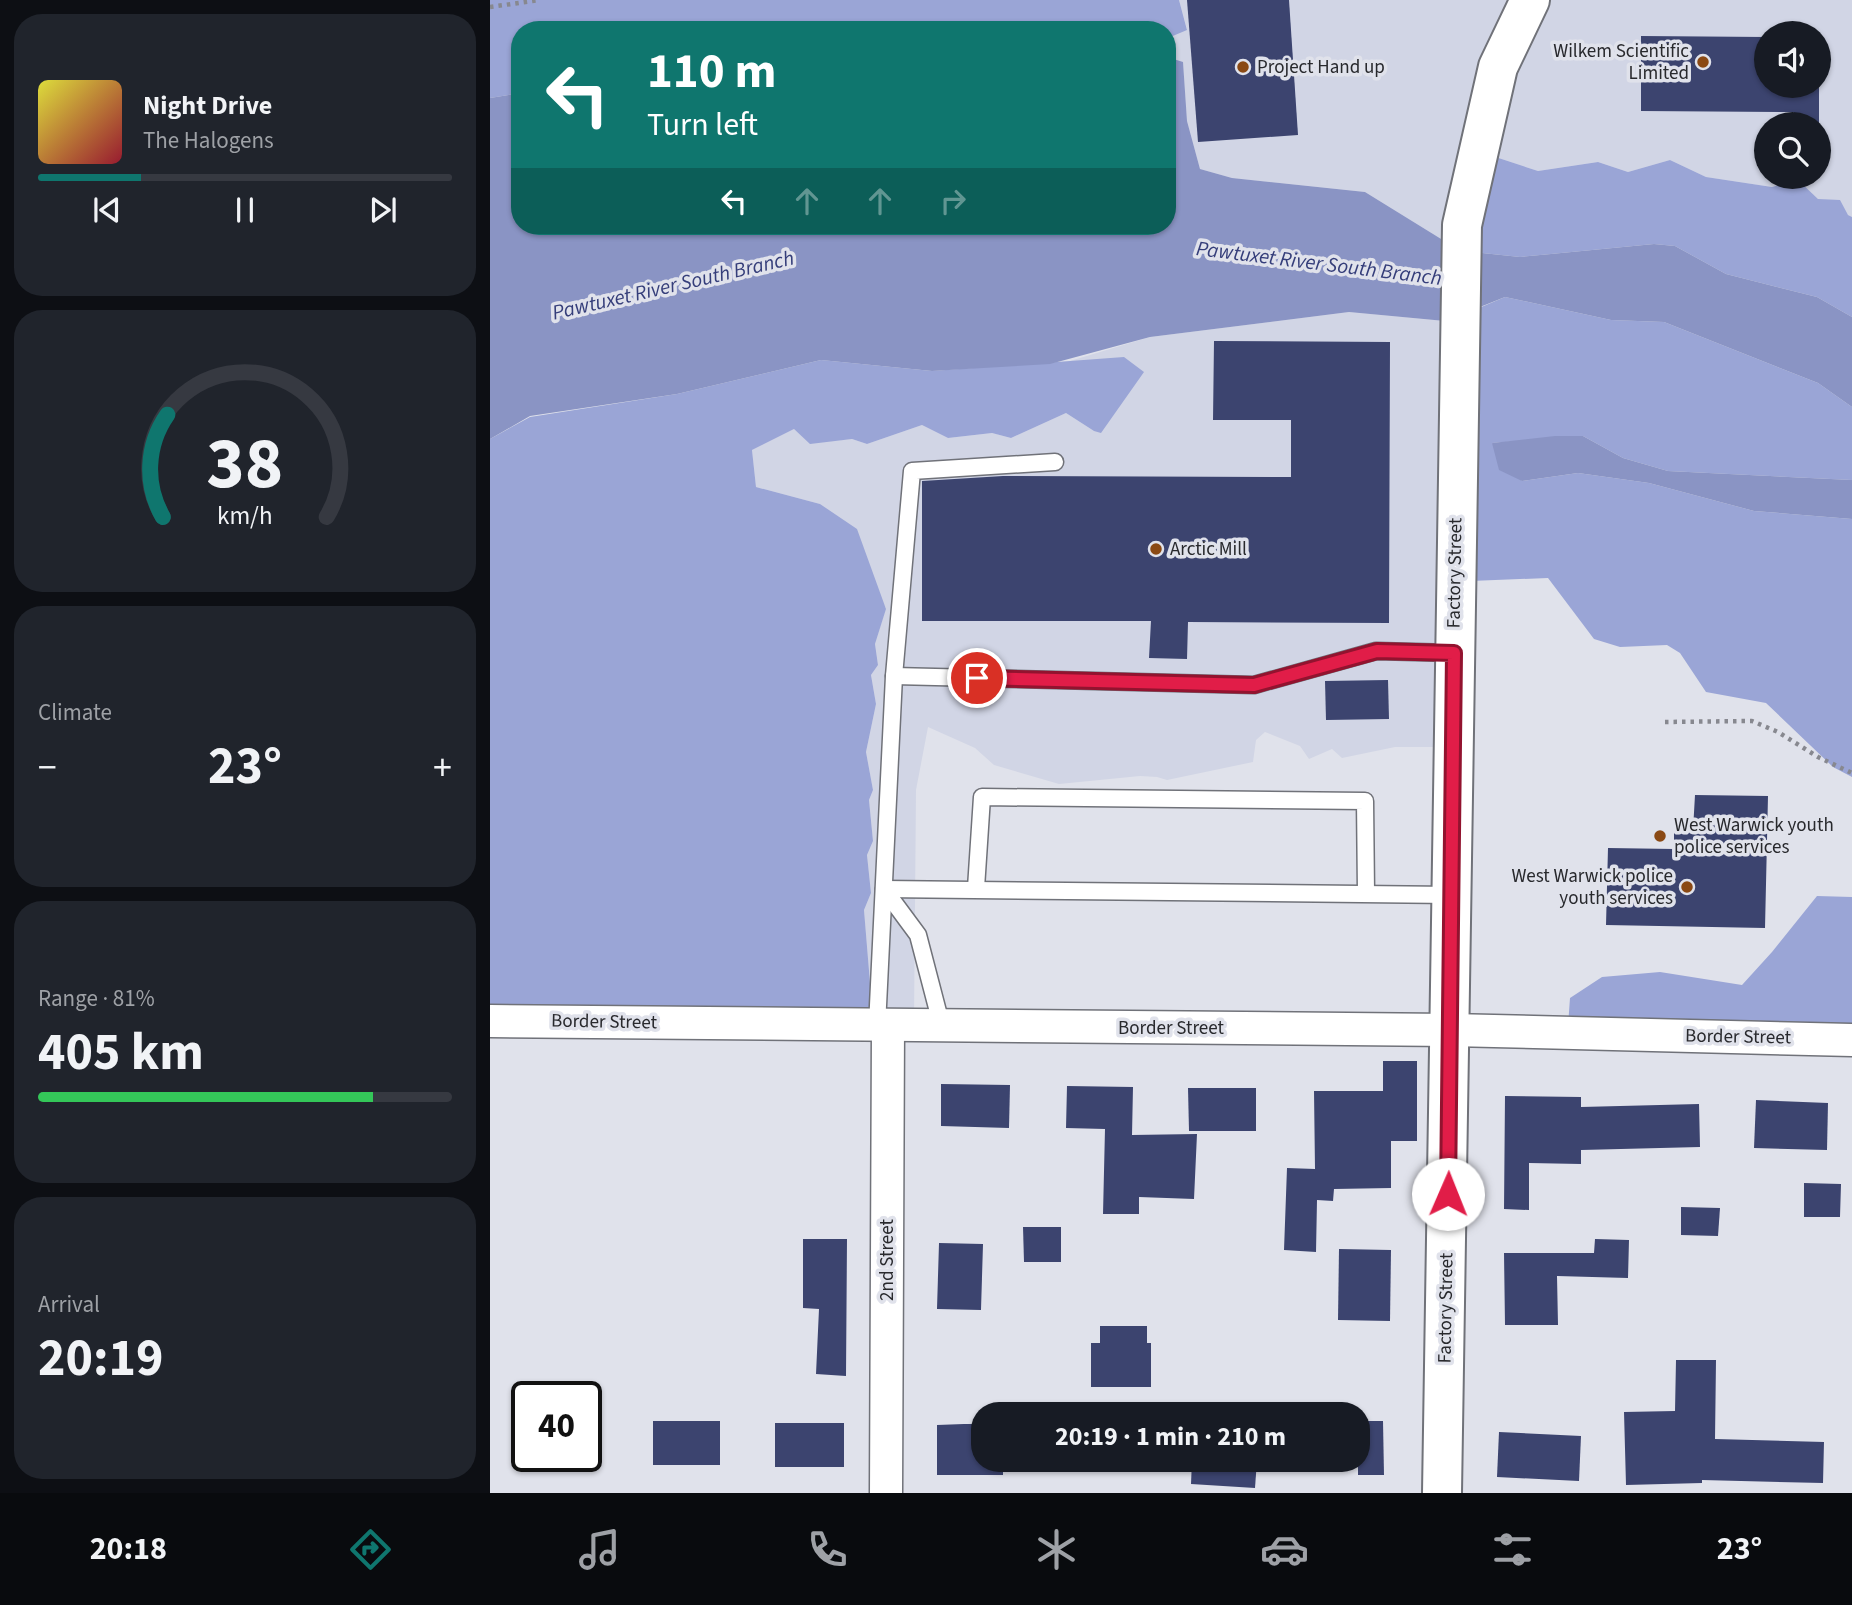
<!DOCTYPE html>
<meta charset="utf-8">
<style>
:root{--surface:#171b24;--page:#20242c;--text:#f1f3f6;--muted:#9ea1a6;--line:#363941;--accent:#0f766e}
body{margin:0;font-family:"Source Sans 3",sans-serif;background:var(--page);color:var(--text);height:100vh;display:flex;flex-direction:column;font-size:26px;white-space:nowrap}
*{box-sizing:border-box;margin:0}
p{font-size:23px;color:var(--muted)}
.icon{flex:none;width:38px;height:38px;fill:none;stroke:currentColor;stroke-width:2;stroke-linecap:round;stroke-linejoin:round}
.map{position:relative;flex:1;overflow:hidden}
.drawer{display:flex;flex-direction:column;gap:14px;padding:14px;background:#0d0f14;width:490px}
.drawer>*{flex:none}
.guide{position:absolute;left:21px;top:21px;width:665px;height:214px;border-radius:28px;box-shadow:0 2px 5px #0004;background:#0f766e;color:#fff;overflow:hidden}
.tools{position:absolute;left:1264px;top:21px;display:grid;gap:14px}
.tools a{display:grid;place-items:center;width:77px;height:77px;border-radius:50%;background:var(--surface);box-shadow:0 2px 5px #0004;font-size:35px}
.speed{position:absolute;left:21px;top:1381px;display:flex;gap:14px;font-size:35px;font-weight:700;text-align:center}
.speed>*{display:grid;place-content:center;width:91px;height:91px;border-radius:50%;background:var(--surface);box-shadow:0 2px 5px #0004;line-height:1}
.speed .limit{border:4px solid #111;border-radius:10px;background:#fff;color:#111}
.pin{position:absolute;display:grid;place-items:center;width:60px;height:60px;color:#fff;margin:-30px;border:4px solid #fff;border-radius:50%;box-shadow:0 2px 7px #0007}
.me{position:absolute;width:77px;margin:-38px;rotate:1deg;stroke-linejoin:round;filter:drop-shadow(0 0 5px #0008)}
.turn{display:flex;align-items:center;gap:24px;height:147px;padding:0 21px;font-size:32px}
.turn .icon{width:91px;height:91px;stroke-width:2.5}
.turn b{display:block;font-size:49px;line-height:60px}
.lanes{display:flex;align-items:center;height:66px;padding:0 21px;background:#0003;justify-content:center;gap:35px;direction:ltr}
.lanes .off{opacity:.35}
.big{font-size:52px;font-weight:700;line-height:1.1}
.drawer .tile{flex:1;display:flex;flex-direction:column;justify-content:center;gap:10px;min-width:0;padding:0 24px;border-radius:28px;background:var(--page)}
.drawer .dial{align-items:center;gap:0}
.dial svg{height:182px;overflow:visible;fill:none;stroke:var(--line);stroke-width:7;stroke-linecap:round;text-anchor:middle}
.dial text{fill:var(--text);stroke:none}
.song{display:flex;align-items:center;gap:21px}
.cover{width:84px;height:84px;border-radius:10px;background:linear-gradient(135deg,hsl(60 70% 55%),hsl(350 70% 35%))}
.played{height:7px;border-radius:4px;background:linear-gradient(90deg,var(--accent) 25%,var(--line) 25%)}
.keys{display:flex;justify-content:space-around;direction:ltr}
.heat{display:flex;justify-content:space-between;align-items:center;font-size:38px;direction:ltr}
.charge{height:10px;border-radius:5px;background:linear-gradient(90deg,#34c759 81%,var(--line) 0)}
.trip{position:absolute;left:481px;top:1402px;width:399px;height:70px;border-radius:28px;background:var(--surface);box-shadow:0 2px 5px #0004;font-weight:700;line-height:70px;text-align:center}
.dock{display:flex;height:112px;justify-content:space-around;align-items:center;background:#090b0e;color:var(--muted)}
.dock .icon{width:49px;height:49px}
.dock .active{color:var(--accent)}
.dock b{font-size:32px;color:var(--text)}
main{display:flex;flex:1;min-height:0}
.map>svg:first-child{display:block}
.built{fill:#d1d5e5;fill-rule:evenodd}
.forest{fill:#9aa5d6}
.water{fill:#8a94c4}
.building{fill:#3c446f}
.lines{fill:none;stroke-linecap:round;stroke-linejoin:round}
.lane-casing{stroke:#707279;stroke-width:19}
.street-casing{stroke:#707279;stroke-width:35}
.secondary-casing{stroke:#707279;stroke-width:42}
.path{stroke:#87888f;stroke-width:4.5;stroke-dasharray:3.5 5;stroke-linecap:butt}
.lane{stroke:#fff;stroke-width:16}
.street{stroke:#fff;stroke-width:32}
.secondary{stroke:#fff;stroke-width:38}
.route-casing{stroke:#92132f;stroke-width:18}
.route{stroke:#e11d48;stroke-width:12}
.poi-dot{fill:#8a4914;stroke:#e0e2eb;stroke-width:2.5}
.labels{text-anchor:middle;dominant-baseline:central;stroke-width:7;stroke-linejoin:round;paint-order:stroke}
.poi-label{font-size:19px;fill:#28292d;stroke:#e0e2eb;text-anchor:start}
.street-label{font-size:19px;fill:#28292d;stroke:#e0e2eb}
.water-label{font-size:21px;font-style:italic;fill:#353e7a;stroke:#e0e2eb}
</style>
<main>
<section class="drawer">
<div class="tile">
<div class="song"><i class="cover"></i><div><b>Night Drive</b><p>The Halogens</p></div></div>
<div class="played"></div>
<div class="keys"><svg class="icon" aria-label="previous" viewBox="0 0 24 24"><path d="M18 5L8 12l10 7zM5 5v14"/></svg><svg class="icon" aria-label="pause" viewBox="0 0 24 24"><path d="M8 5v14M16 5v14"/></svg><svg class="icon" aria-label="next" viewBox="0 0 24 24"><path d="M6 5l10 7-10 7zM19 5v14"/></svg></div>
</div>
<div class="tile dial"><svg viewBox="0 0 100 80">
<path d="M14 69A42 42 0 1 1 86 69"/>
<path d="M14 69A42 42 0 0 1 16 24" stroke="#0f766e"/>
<text x="50" y="56" font-size="32" font-weight="700">38</text>
<text x="50" y="72" font-size="11">km/h</text>
</svg></div>
<div class="tile"><p>Climate</p>
<div class="heat"><a>−</a><b class="big">23°</b><a>+</a></div>
</div>
<div class="tile"><p>Range · 81%</p><b class="big">405 km</b><div class="charge"></div></div>
<div class="tile"><p>Arrival</p><b class="big">20:19</b></div>
</section>
<div class="map">
<svg width="1362" height="1493" viewBox="0 0 1362 1493">
<rect width="100%" height="100%" fill="#e0e2eb"/>
<g class="built">
<path d="M 689,0 L 1362,0 L 1362,217 L 1328,199 L 1307,180 L 1282,187 L 1216,177 L 1180,160 L 1138,172 L 1108,162 L 1048,171 L 975,147 L 956,242 L 875,192 L 742,178 L 710,169 L 697,121 L 693,63 L 677,57 L 678,38 L 697,29 ZM 1276,33 L 1328,33 L 1328,86 L 1276,86 ZM 1276,124 L 1328,124 L 1328,177 L 1276,177 Z"/>
<path d="M 859,312 L 955,321 L 949,747 L 905,747 L 852,758 L 842,749 L 819,759 L 810,746 L 775,732 L 766,740 L 763,762 L 677,780 L 667,777 L 650,776 L 569,784 L 504,765 L 485,748 L 438,727 L 426,790 L 424,1021 L 383,1019 L 374,910 L 381,893 L 377,855 L 383,841 L 379,800 L 383,790 L 376,752 L 386,704 L 381,675 L 388,665 L 385,644 L 396,608 L 330,504 L 266,487 L 262,450 L 304,429 L 320,443 L 362,439 L 377,444 L 432,425 L 458,438 L 502,433 L 521,438 L 576,413 L 604,431 L 580,361 L 660,337 Z"/>
</g>
<g class="forest">
<path d="M 0,0 L 689,0 L 697,30 L 678,38 L 677,55 L 677,30 L 30,30 L 30,93 L 0,98 Z"/>
<path d="M 975,147 L 1048,171 L 1108,162 L 1138,172 L 1180,160 L 1216,177 L 1282,187 L 1308,180 L 1328,199 L 1350,200 L 1358,215 L 1362,217 L 1362,317 L 1327,297 L 1236,274 L 1185,246 L 1164,244 L 1030,257 L 964,250 Z"/>
<path d="M 1015,297 L 1121,320 L 1174,322 L 1328,383 L 1362,407 L 1362,480 L 1178,471 L 1133,458 L 1093,436 L 1002,443 L 1032,481 L 1088,473 L 1159,483 L 1264,511 L 1362,519 L 1362,777 L 1343,767 L 1276,703 L 1216,692 L 1190,653 L 1177,645 L 1130,647 L 1104,639 L 1058,578 L 956,582 L 970,316 Z"/>
<path d="M 634,357 L 654,372 L 611,433 L 604,431 L 576,413 L 521,438 L 502,433 L 458,438 L 432,425 L 377,444 L 362,439 L 320,444 L 304,429 L 262,450 L 266,487 L 330,504 L 367,529 L 396,609 L 385,644 L 388,665 L 381,675 L 386,704 L 376,752 L 383,790 L 379,800 L 383,841 L 377,855 L 381,893 L 374,910 L 383,1019 L 0,1020 L 0,439 L 40,417 L 187,394 L 331,360 L 442,371 Z"/>
<path d="M 1327,896 L 1362,897 L 1362,1043 L 1077,1040 L 1080,998 L 1112,977 L 1170,972 L 1252,985 L 1282,952 Z"/>
</g>
<g class="water">
<path d="M 677,57 L 693,62 L 697,121 L 710,169 L 742,178 L 875,192 L 956,242 L 964,250 L 1030,257 L 1164,244 L 1185,246 L 1236,274 L 1327,297 L 1362,317 L 1362,407 L 1328,383 L 1174,322 L 1121,320 L 1015,297 L 955,321 L 859,312 L 660,337 L 560,364 L 442,371 L 331,360 L 187,394 L 40,416 L 0,439 L 0,98 L 30,93 L 30,226 L 677,226 Z"/>
<path d="M 1065,436 L 1093,436 L 1133,458 L 1178,471 L 1362,480 L 1362,519 L 1264,511 L 1159,483 L 1088,473 L 1032,481 L 1009,470 L 1002,443 Z"/>
</g>
<g class="building">
<path d="M 697,0 L 799,0 L 808,135 L 708,142 Z"/>
<path d="M 1151,36 L 1276,37 L 1276,86 L 1329,86 L 1329,124 L 1304,124 L 1304,112 L 1151,111 Z"/>
<path d="M 724,341 L 900,342 L 899,623 L 698,622 L 697,659 L 659,658 L 661,621 L 432,621 L 432,481 L 513,476 L 801,477 L 801,420 L 723,420 Z"/>
<path d="M 898,680 L 899,719 L 836,720 L 835,681 Z"/>
<path d="M 1205,795 L 1278,796 L 1275,928 L 1116,925 L 1118,848 L 1184,849 L 1184,830 L 1203,830 Z"/>
<path d="M 893,1061 L 927,1061 L 927,1141 L 901,1141 L 901,1188 L 844,1189 L 843,1201 L 827,1200 L 826,1252 L 794,1250 L 797,1168 L 825,1169 L 824,1091 L 893,1091 Z"/>
<path d="M 451,1084 L 520,1085 L 519,1128 L 451,1126 Z"/>
<path d="M 577,1086 L 643,1087 L 642,1135 L 707,1134 L 704,1199 L 649,1197 L 649,1214 L 613,1214 L 615,1129 L 576,1128 Z"/>
<path d="M 698,1088 L 766,1088 L 766,1131 L 699,1131 Z"/>
<path d="M 1015,1096 L 1091,1097 L 1091,1107 L 1209,1104 L 1210,1147 L 1091,1150 L 1091,1164 L 1039,1163 L 1039,1210 L 1014,1209 Z"/>
<path d="M 1266,1100 L 1338,1103 L 1337,1150 L 1264,1148 Z"/>
<path d="M 1314,1183 L 1351,1184 L 1350,1217 L 1314,1217 Z"/>
<path d="M 1191,1207 L 1230,1208 L 1228,1236 L 1191,1235 Z"/>
<path d="M 533,1227 L 571,1227 L 571,1262 L 534,1262 Z"/>
<path d="M 313,1239 L 357,1239 L 356,1376 L 326,1374 L 329,1309 L 313,1308 Z"/>
<path d="M 1105,1239 L 1139,1240 L 1138,1278 L 1067,1276 L 1068,1325 L 1015,1325 L 1014,1253 L 1104,1253 Z"/>
<path d="M 449,1243 L 493,1244 L 491,1310 L 447,1309 Z"/>
<path d="M 849,1249 L 901,1250 L 900,1321 L 848,1320 Z"/>
<path d="M 610,1326 L 657,1326 L 657,1343 L 661,1343 L 661,1387 L 601,1387 L 601,1343 L 610,1343 Z"/>
<path d="M 1186,1360 L 1226,1360 L 1225,1439 L 1334,1442 L 1333,1483 L 1212,1480 L 1212,1483 L 1136,1485 L 1134,1412 L 1185,1411 Z"/>
<rect x="569" y="1405" width="32" height="9"/>
<rect x="163" y="1421" width="67" height="44"/>
<path d="M 868,1421 L 893,1421 L 894,1475 L 868,1475 Z"/>
<rect x="285" y="1423" width="69" height="44"/>
<path d="M 474,1424 L 494,1424 L 494,1460 L 513,1460 L 513,1475 L 447,1475 L 447,1425 Z"/>
<path d="M 1009,1432 L 1091,1436 L 1089,1481 L 1007,1477 Z"/>
<rect x="569" y="1460" width="31" height="11"/>
<path d="M 702,1460 L 767,1460 L 765,1488 L 701,1484 Z"/>
</g>
<g class="lines">
<defs>
<g id="lane">
<path d="M 404,676 L 764,685 L 886,651 L 964,653"/>
<path d="M 486,888 L 492,797 L 875,801 L 876,893"/>
<path d="M 394,889 L 962,895"/>
<path d="M 394,889 L 428,935 L 452,1027"/>
<path d="M 387,1026 L 404,676 L 422,471 L 565,462"/>
</g>
<g id="street">
<path d="M 0,1021 L 961,1030 L 1362,1040"/>
<path d="M 396,1493 L 398,1026"/>
</g>
<path id="secondary" d="M 952,1493 L 972,225 L 1008,67 L 1040,0"/>
</defs>
<use href="#lane" class="lane-casing"/>
<use href="#street" class="street-casing"/>
<use href="#secondary" class="secondary-casing"/>
<g class="path">
<path d="M 0,7 L 50,0"/>
<path d="M 1175,722 L 1262,721 L 1288,732 L 1328,757 L 1362,773"/>
</g>
<use href="#lane" class="lane"/>
<use href="#street" class="street"/>
<use href="#secondary" class="secondary"/>
</g>
<g class="lines">
<defs>
<path id="route" d="M 487,678 L 764,685 L 887,651 L 964,653 L 958,1194"/>
</defs>
<use href="#route" class="route-casing"/>
<use href="#route" class="route"/>
</g>
<g class="poi-dot">
<circle cx="1213" cy="62" r="7"/>
<circle cx="753" cy="67" r="7"/>
<circle cx="666" cy="549" r="7"/>
<circle cx="1170" cy="836" r="7"/>
<circle cx="1197" cy="887" r="7"/>
</g>
<g class="labels">
<g class="poi-label">
<text x="1199" y="51" text-anchor="end">Wilkem Scientific<tspan x="1199" dy="22">Limited</tspan></text>
<text x="767" y="67">Project Hand up</text>
<text x="680" y="549">Arctic Mill</text>
<text x="1184" y="825">West Warwick youth<tspan x="1184" dy="22">police services</tspan></text>
<text x="1183" y="876" text-anchor="end">West Warwick police<tspan x="1183" dy="22">youth services</tspan></text>
</g>
<g class="street-label">
<text transform="translate(965 573) rotate(-89)">Factory Street</text>
<text transform="translate(114 1022) rotate(1)">Border Street</text>
<text x="681" y="1028">Border Street</text>
<text transform="translate(1248 1037) rotate(1)">Border Street</text>
<text transform="translate(397 1260) rotate(-90)">2nd Street</text>
<text transform="translate(956 1308) rotate(-89)">Factory Street</text>
</g>
<g class="water-label">
<text transform="translate(829 263) rotate(7)">Pawtuxet River South Branch</text>
<text transform="translate(183 285) rotate(-13)">Pawtuxet River South Branch</text>
</g>
</g>
</svg>
<div class="tools">
<a><svg class="icon" aria-label="sound" viewBox="0 0 24 24"><path d="M4 9h4l5-4v14l-5-4H4zM17 9q2 3 0 6"/></svg></a>
<a><svg class="icon" aria-label="search" viewBox="0 0 24 24"><circle cx="10" cy="10" r="6"/><path d="M15 15l6 6"/></svg></a>
</div>
<div class="speed"><div class="limit">40</div></div>
<div class="pin" style="left:487px;top:678px;background:#d93025"><svg class="icon" aria-label="arrive" viewBox="0 0 24 24"><path d="M6 21V4h12l-3 4 3 4H6"/></svg></div>
<svg class="me" style="left:958px;top:1194px" viewBox="-20 -20 40 40"><circle r="19" fill="#fff"/><path d="M0-13L10 11 0 6-10 11z" fill="#e11d48"/></svg>
<div class="trip">20:19 · 1 min · 210 m</div>
<div class="guide">
<div class="turn"><svg class="icon" aria-label="left" viewBox="0 0 24 24"><path d="M17 20v-9H6M10 6l-5 5 5 5"/></svg><div><b>110 m</b>Turn left</div></div>
<div class="lanes"><svg class="icon" aria-label="left" viewBox="0 0 24 24"><path d="M17 20v-9H6M10 6l-5 5 5 5"/></svg><svg class="icon off" aria-label="ahead" viewBox="0 0 24 24"><path d="M12 20V5M6 11l6-6 6 6"/></svg><svg class="icon off" aria-label="ahead" viewBox="0 0 24 24"><path d="M12 20V5M6 11l6-6 6 6"/></svg><svg class="icon off" aria-label="right" viewBox="0 0 24 24"><path d="M7 20v-9h11M14 6l5 5-5 5"/></svg></div>
</div>
</div>
</main>
<nav class="dock">
<b>20:18</b>
<svg class="icon active" aria-label="directions" viewBox="0 0 24 24"><path d="M12 3l9 9-9 9-9-9zM9 14v-3h6M13 9l2 2-2 2"/></svg>
<svg class="icon" aria-label="music" viewBox="0 0 24 24"><path d="M9 18V5l10-2v13"/><circle cx="6" cy="18" r="3"/><circle cx="16" cy="16" r="3"/></svg>
<svg class="icon" aria-label="phone" viewBox="0 0 24 24"><path d="M5 4h4l2 5-3 2q2 4 5 5l2-3 5 2v4C11 20 4 13 5 4z"/></svg>
<svg class="icon" aria-label="climate" viewBox="0 0 24 24"><path d="M12 3v18M4 7l16 10M4 17L20 7"/></svg>
<svg class="icon" aria-label="car" viewBox="0 0 24 24"><path d="M5 17H2v-5l4-1 3-4h7l3 4 3 1v5h-3M9 17h6M6 11h13"/><circle cx="7" cy="17" r="2"/><circle cx="17" cy="17" r="2"/></svg>
<svg class="icon" aria-label="filters" viewBox="0 0 24 24"><path d="M4 7h16M4 17h16"/><circle cx="9" cy="7" r="2"/><circle cx="15" cy="17" r="2"/></svg>
<b>23°</b>
</nav>
